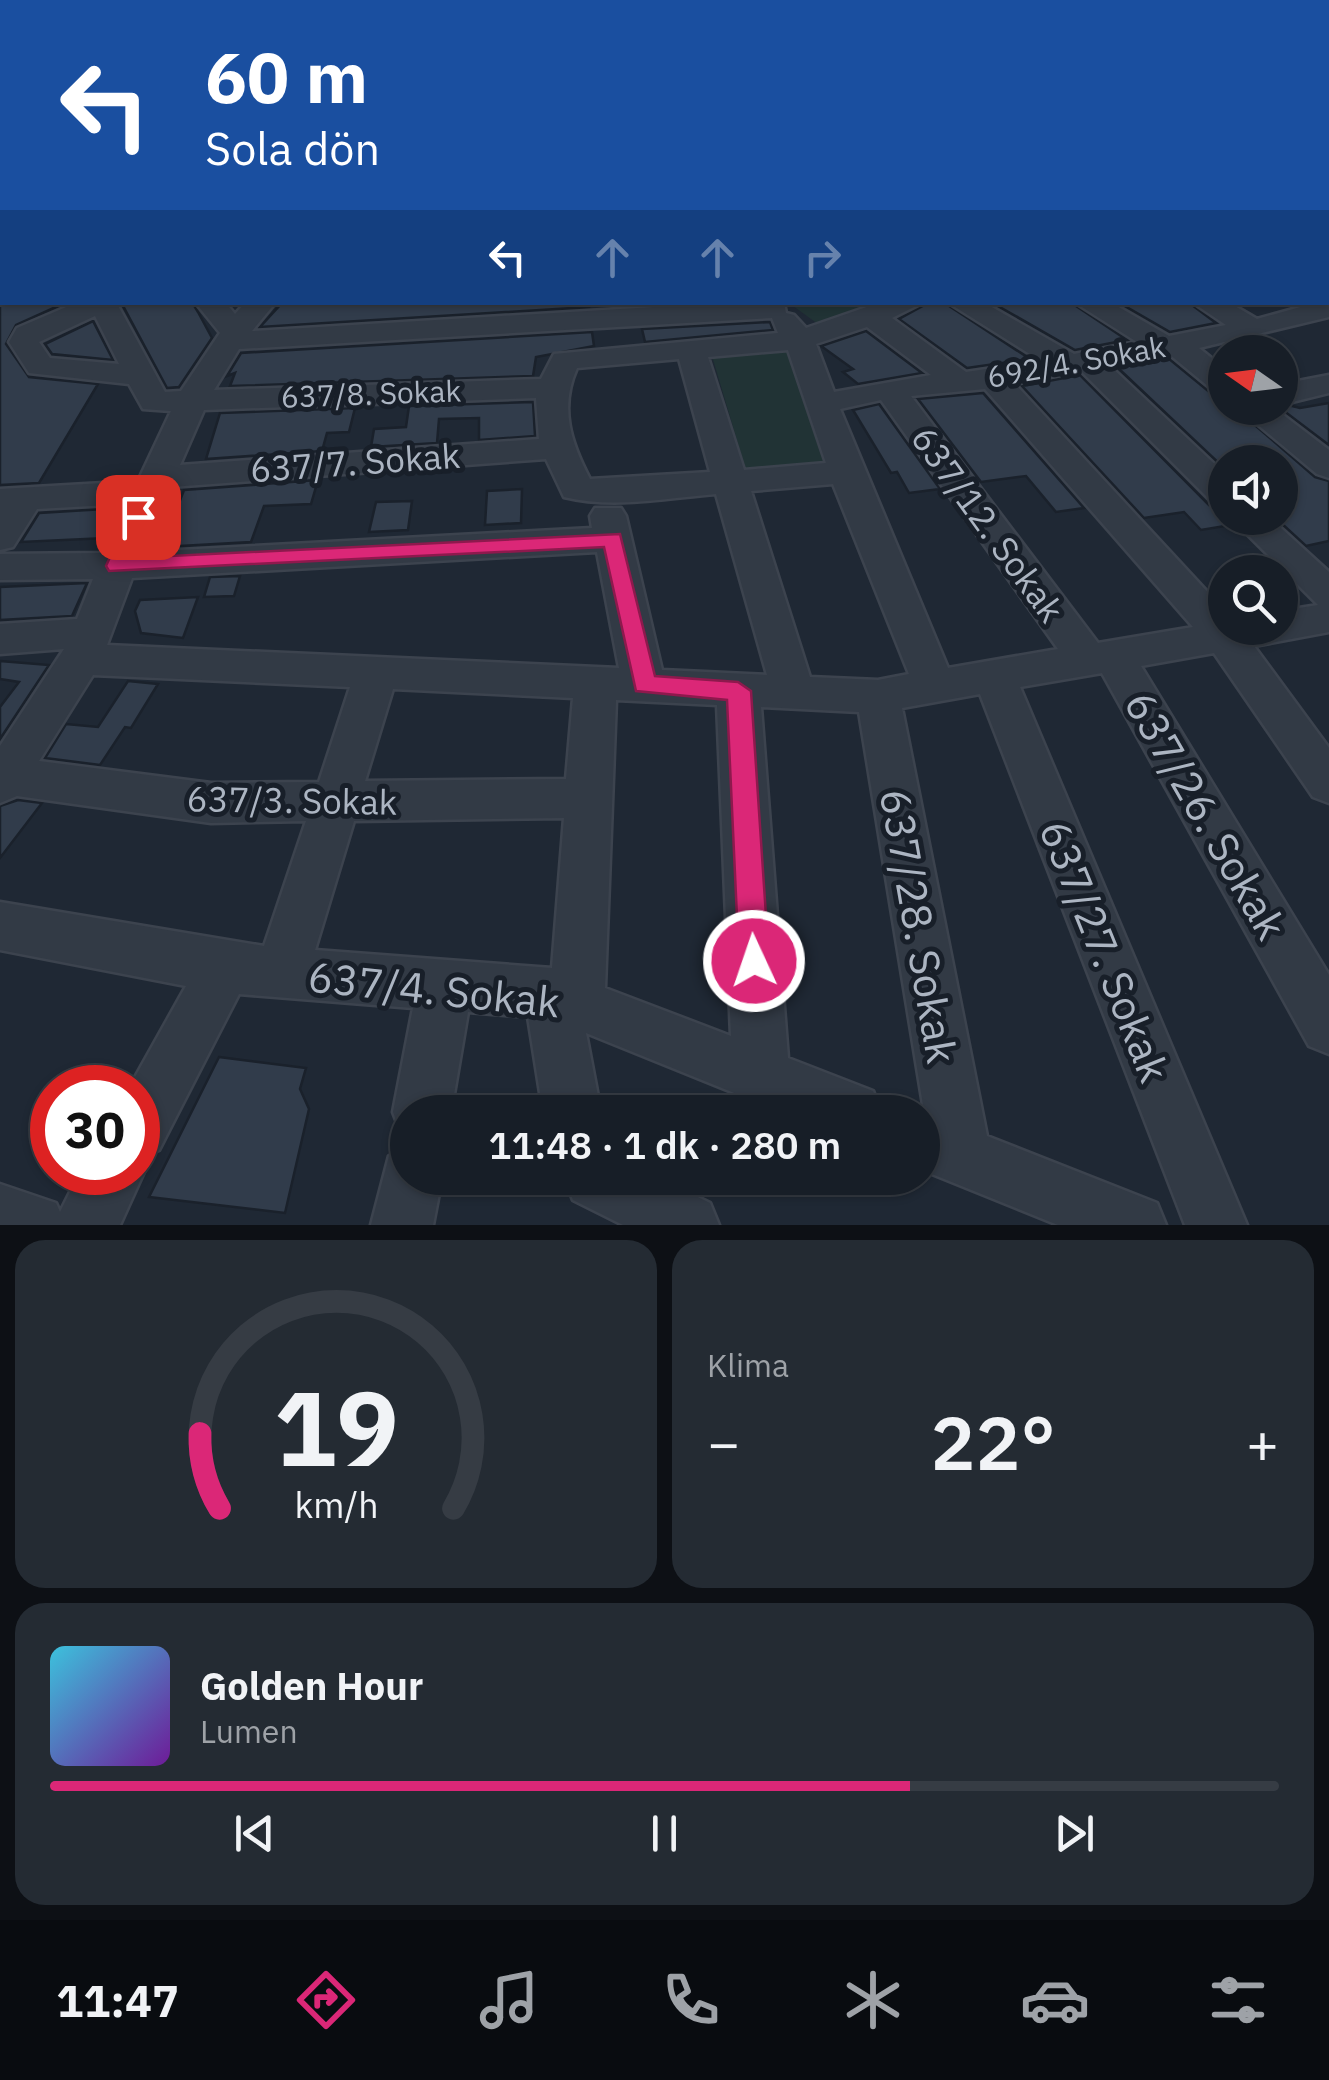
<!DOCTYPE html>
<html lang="tr">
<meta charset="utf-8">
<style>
:root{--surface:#171e27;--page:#242b33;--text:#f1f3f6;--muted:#9ea2a7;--line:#363c44;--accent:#db2777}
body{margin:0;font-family:"IBM Plex Sans",sans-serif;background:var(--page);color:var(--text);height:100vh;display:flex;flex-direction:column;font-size:38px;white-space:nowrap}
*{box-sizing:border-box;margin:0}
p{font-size:32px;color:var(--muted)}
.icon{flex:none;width:55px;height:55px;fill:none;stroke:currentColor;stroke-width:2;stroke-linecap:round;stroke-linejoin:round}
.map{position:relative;height:1225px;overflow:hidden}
.drawer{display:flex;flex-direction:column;gap:15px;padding:15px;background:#0d1015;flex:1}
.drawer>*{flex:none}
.top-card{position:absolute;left:0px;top:0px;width:1330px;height:305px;box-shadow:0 2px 8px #0004,0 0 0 2px var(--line);background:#1a4fa0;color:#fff;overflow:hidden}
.needle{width:65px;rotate:284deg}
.tools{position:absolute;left:1208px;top:335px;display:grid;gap:20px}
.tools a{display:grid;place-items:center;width:90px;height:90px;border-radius:50%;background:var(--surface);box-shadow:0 2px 8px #0004,0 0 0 2px var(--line);font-size:50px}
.speed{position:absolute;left:30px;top:1065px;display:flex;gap:20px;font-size:50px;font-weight:700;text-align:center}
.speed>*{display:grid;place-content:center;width:130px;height:130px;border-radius:50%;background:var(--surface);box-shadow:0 2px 8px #0004,0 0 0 2px var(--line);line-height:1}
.speed .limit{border:15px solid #d22;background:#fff;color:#111}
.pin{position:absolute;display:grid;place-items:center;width:85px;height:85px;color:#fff;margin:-42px;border-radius:20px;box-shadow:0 5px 15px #0006}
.me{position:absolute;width:110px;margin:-55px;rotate:357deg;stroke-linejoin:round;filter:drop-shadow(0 0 8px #0008)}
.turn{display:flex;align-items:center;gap:35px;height:210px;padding:0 40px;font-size:45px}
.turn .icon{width:130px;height:130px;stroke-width:2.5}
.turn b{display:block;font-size:70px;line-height:85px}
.lanes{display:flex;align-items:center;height:95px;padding:0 40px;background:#0003;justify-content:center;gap:50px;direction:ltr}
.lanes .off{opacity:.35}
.big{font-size:75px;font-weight:600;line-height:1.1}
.drawer .widget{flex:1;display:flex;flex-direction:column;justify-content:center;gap:15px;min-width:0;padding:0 35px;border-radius:30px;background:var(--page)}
.drawer .dial{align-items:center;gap:0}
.dial svg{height:260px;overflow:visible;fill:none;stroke:var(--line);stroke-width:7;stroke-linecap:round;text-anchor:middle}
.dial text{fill:var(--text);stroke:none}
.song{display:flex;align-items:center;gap:30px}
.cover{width:120px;height:120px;border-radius:15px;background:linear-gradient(135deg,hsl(190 70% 55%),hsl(280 70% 35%))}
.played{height:10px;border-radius:5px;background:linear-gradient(90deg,var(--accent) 70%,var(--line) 70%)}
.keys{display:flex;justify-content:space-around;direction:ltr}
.heat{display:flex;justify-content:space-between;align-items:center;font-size:55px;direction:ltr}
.drawer .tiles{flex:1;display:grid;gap:15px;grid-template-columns:1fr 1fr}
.widget:last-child{grid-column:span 2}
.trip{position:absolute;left:390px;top:1095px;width:550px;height:100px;border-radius:50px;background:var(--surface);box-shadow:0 2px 8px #0004,0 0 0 2px var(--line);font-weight:600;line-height:100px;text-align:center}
.dock{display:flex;height:160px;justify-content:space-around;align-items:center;background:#090c10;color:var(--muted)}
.dock .icon{width:70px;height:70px}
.dock .on{color:var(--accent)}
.dock b{font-size:45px;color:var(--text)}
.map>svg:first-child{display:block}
.green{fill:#213335}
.building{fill:#313c4b;stroke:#1a212b;stroke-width:2.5}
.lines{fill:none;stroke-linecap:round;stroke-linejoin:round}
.minor-casing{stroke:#3c434e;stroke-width:5}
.minor{fill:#323a45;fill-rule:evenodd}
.route{fill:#db2777;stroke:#8e194d;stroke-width:2.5}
.labels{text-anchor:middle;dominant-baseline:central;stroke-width:10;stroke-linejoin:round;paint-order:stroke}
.far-street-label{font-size:30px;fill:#acb5c2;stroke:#181f29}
.street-label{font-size:35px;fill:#acb5c2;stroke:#181f29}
.near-street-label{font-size:42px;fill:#acb5c2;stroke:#181f29}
</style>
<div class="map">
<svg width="1329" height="1225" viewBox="0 0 1329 1225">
<rect width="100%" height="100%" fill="#1f2834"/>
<g class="green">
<path d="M 789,303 L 883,303 L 818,324 Z"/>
<path d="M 789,350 L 835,467 L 747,474 L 712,356 Z"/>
</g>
<g class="building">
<path d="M 0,302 L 67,302 L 16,325 L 6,344 L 29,377 L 98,384 L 39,483 L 0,485 Z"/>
<path d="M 121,302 L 192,302 L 198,312 L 212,338 L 179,387 L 167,388 Z"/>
<path d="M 588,302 L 589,307 L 260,327 L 282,303 Z"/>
<path d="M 930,302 L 943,302 L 1030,359 L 967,368 L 899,319 Z"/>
<path d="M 991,302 L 1070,302 L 1127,340 L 1075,350 Z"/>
<path d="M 1118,302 L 1188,302 L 1216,323 L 1170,332 Z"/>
<path d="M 93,321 L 113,360 L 52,354 L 45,344 Z"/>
<path d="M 770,322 L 773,330 L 645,342 L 642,329 Z"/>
<path d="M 866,331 L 922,373 L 858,384 L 843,372 L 853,369 L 821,346 Z"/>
<path d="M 592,332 L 594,346 L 536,357 L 533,376 L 230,386 L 235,373 L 227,376 L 241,353 Z"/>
<path d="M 1168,358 L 1212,394 L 1225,397 L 1225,408 L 1235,408 L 1315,477 L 1329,481 L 1329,541 L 1306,546 L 1280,522 L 1280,462 L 1225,462 L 1225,469 L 1118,368 Z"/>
<path d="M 1080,375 L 1209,505 L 1225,508 L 1225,526 L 1201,530 L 1184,512 L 1144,518 L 1022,386 Z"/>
<path d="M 983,393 L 1084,508 L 1056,512 L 1026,476 L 981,482 L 918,399 Z"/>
<path d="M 533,402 L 535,436 L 479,440 L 479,418 L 439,419 L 437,443 L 371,447 L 374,429 L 406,427 L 409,406 Z"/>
<path d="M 1280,403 L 1300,408 L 1329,403 L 1329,445 L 1280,408 Z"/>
<path d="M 879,404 L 940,489 L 909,493 L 897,472 L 891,473 L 853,410 Z"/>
<path d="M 355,408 L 349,432 L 327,433 L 322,451 L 206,459 L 220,413 Z"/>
<path d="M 318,480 L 311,504 L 264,506 L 251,542 L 162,547 L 184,490 Z"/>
<path d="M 522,489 L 521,523 L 485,525 L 487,491 Z"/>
<path d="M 412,501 L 408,530 L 369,532 L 376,502 Z"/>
<path d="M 121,508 L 107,538 L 21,542 L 39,513 Z"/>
<path d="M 240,576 L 234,596 L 204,597 L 210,577 Z"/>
<path d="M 87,583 L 72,616 L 0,620 L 0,587 Z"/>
<path d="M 198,597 L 183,638 L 141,633 L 135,611 L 140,600 Z"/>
<path d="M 0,661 L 49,665 L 0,739 L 0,707 L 19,682 L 0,679 Z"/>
<path d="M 128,681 L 158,684 L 131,728 L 125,727 L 100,765 L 45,758 L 66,724 L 98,727 Z"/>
<path d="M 18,800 L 42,803 L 0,858 L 0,806 Z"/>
<path d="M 219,1057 L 306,1068 L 300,1089 L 309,1109 L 285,1213 L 149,1197 Z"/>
</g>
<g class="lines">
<defs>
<g id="minor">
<path d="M 102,0 L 120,0 L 121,2 L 104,2 Z"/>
<path d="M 167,0 L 185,0 L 186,2 L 169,2 Z"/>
<path d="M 267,0 L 285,0 L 287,2 L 269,2 Z"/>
<path d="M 319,0 L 338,0 L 340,2 L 321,2 Z"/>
<path d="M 511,0 L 535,0 L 537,2 L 513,2 Z"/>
<path d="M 569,0 L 601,0 L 603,2 L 571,2 Z"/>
<path d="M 904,0 L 925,0 L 927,2 L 906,2 Z"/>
<path d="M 1094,0 L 1117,0 L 1119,2 L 1096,2 Z"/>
<path d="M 1169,0 L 1192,0 L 1194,2 L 1171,2 Z"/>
<path d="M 1228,0 L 1252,0 L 1254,2 L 1230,2 Z"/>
<path d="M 1281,0 L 1306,0 L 1308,2 L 1283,2 Z"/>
<rect x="1328" y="6" width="1" height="11"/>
<rect x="0" y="40" width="2" height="12"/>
<path d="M 1328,45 L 1329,46 L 1329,58 L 1328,57 Z"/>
<rect x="1328" y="75" width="1" height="13"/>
<rect x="0" y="97" width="2" height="12"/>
<rect x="1328" y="104" width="1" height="12"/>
<rect x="1328" y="167" width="1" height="15"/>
<rect x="0" y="185" width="2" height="14"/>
<path d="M 1328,204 L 1329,204 L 1329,220 L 1328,219 Z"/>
<path d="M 2,219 L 2,235 L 0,236 L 0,220 Z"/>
<rect x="0" y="257" width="2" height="16"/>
<rect x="1328" y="260" width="1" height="16"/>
<path d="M 1329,299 L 1329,317 L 1199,348 L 1225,369 L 1225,393 L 1214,391 L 1169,354 L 1110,366 L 1225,474 L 1225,505 L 1212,502 L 1081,371 L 1015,384 L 1225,611 L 1225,628 L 1280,628 L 1280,611 L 1318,605 L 1231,518 L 1270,518 L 1329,572 L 1329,632 L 1254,646 L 1329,748 L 1329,803 L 1313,797 L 1214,653 L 1141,666 L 1329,975 L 1329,1054 L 1309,1046 L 1102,673 L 1020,687 L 1247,1225 L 1185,1225 L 980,694 L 902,708 L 987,1136 L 1157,1203 L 1166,1225 L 1058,1225 L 922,1170 L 922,1112 L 916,1112 L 924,1111 L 859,712 L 761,707 L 788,1058 L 873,1091 L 881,1112 L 781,1112 L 586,1033 L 601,1112 L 543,1112 L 528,1017 L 468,1012 L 451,1112 L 408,1112 L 408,1135 L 401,1133 L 393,1112 L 413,1008 L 239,994 L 159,1150 L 139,1158 L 144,1172 L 120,1225 L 0,1225 L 0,1184 L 56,1203 L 60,1212 L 80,1172 L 138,1172 L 138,1088 L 129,1088 L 186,986 L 0,950 L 0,902 L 264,946 L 306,821 L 211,823 L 17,796 L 0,803 L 0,746 L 64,649 L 0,654 L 0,624 L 77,619 L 93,579 L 0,580 L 0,554 L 104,553 L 127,504 L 37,509 L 13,547 L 0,550 L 0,489 L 138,481 L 171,411 L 143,409 L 129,384 L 29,373 L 9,342 L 17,328 L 78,302 L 116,302 L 165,392 L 181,391 L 220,333 L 195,302 L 225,302 L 235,314 L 246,302 L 276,302 L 252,331 L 738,302 L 784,303 L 786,313 L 794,315 L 806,328 L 881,302 L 924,302 L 892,318 L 966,372 L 1041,361 L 947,302 L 983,302 L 1074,354 L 1137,342 L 1074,302 L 1110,302 L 1169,336 L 1226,325 L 1192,302 L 1228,302 L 1257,319 ZM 95,316 L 119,364 L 50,358 L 39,342 ZM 772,318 L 778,333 L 554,354 L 541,379 L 214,390 L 239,349 ZM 867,327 L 931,375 L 834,392 L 816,344 ZM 788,350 L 826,463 L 744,470 L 708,357 ZM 679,359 L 710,472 L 590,479 C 571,443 559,408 577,368 ZM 985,389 L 1193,627 L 1098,643 L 911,396 ZM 536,398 L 539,439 L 180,465 L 204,410 ZM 881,400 L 1058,649 L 948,668 L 840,409 ZM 546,459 L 564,497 C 613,509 667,498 716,494 L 767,675 L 662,670 L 626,516 L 621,508 L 595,508 L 590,516 L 592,528 L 142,552 L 171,487 ZM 833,484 L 909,674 L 878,680 L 810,677 L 751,491 ZM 597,552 L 619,668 L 107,645 L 132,578 ZM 93,675 L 350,687 L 319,782 L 211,783 L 39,761 ZM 393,689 L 573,698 L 566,779 L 365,781 ZM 616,700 L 717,705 L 731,1036 L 605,988 ZM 564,818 L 552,968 L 315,950 L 354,821 Z"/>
<path d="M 1280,374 L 1298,381 L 1329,375 L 1329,393 L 1292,402 L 1281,399 Z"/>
<path d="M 1238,408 L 1274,408 L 1329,450 L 1329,478 L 1317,474 Z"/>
<path d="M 408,1149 L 408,1178 L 442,1178 L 433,1225 L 371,1225 L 389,1156 Z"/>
<path d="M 564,1178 L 659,1178 L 710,1203 L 719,1225 L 623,1225 L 573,1200 Z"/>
</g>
</defs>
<use href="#minor" class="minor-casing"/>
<use href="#minor" class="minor"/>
</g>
<path class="route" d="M 138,510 L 149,517 L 131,558 L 620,534 L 655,676 L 738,682 L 751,691 L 769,961 L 765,971 L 754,975 L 744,971 L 739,961 L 727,700 L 636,691 L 604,547 L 109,571 L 106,566 L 128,517 Z"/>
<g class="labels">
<g class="far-street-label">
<text transform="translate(1076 361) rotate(-10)">692/4. Sokak</text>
<text transform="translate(371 393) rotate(-2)">637/8. Sokak</text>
</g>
<g class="street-label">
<text transform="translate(355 462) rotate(-4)">637/7. Sokak</text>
<text transform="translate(988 524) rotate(54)">637/12. Sokak</text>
<text transform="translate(292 800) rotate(1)">637/3. Sokak</text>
</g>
<g class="near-street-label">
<text transform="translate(1206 815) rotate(60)">637/26. Sokak</text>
<text transform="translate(919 926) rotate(80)">637/28. Sokak</text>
<text transform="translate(1105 951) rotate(68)">637/27. Sokak</text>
<text transform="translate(434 989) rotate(6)">637/4. Sokak</text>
</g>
</g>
</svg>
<div class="tools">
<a><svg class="needle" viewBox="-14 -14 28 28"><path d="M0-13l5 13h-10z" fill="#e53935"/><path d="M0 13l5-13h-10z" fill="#9ea2a7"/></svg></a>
<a><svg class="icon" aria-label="sound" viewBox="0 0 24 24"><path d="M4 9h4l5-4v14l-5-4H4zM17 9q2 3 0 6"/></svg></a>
<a><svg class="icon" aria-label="search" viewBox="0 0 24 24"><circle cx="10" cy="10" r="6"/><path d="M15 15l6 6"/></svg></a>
</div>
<div class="speed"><div class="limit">30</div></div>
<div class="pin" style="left:138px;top:517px;background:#d93025"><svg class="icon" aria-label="arrive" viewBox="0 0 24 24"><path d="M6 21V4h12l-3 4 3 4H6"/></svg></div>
<svg class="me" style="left:754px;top:961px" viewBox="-20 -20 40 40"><circle r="17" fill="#db2777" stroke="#fff" stroke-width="3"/><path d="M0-11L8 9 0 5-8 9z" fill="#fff"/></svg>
<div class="trip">11:48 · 1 dk · 280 m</div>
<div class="top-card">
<div class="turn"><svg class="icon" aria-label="left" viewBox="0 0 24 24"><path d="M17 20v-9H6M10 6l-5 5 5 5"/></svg><div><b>60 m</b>Sola dön</div></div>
<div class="lanes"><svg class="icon" aria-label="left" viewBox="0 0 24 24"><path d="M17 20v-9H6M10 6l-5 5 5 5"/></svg><svg class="icon off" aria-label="ahead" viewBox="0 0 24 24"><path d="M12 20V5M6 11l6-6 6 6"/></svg><svg class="icon off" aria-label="ahead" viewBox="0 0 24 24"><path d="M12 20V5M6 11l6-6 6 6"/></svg><svg class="icon off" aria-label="right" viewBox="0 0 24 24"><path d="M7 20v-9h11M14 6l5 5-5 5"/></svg></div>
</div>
</div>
<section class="drawer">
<div class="tiles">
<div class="widget dial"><svg viewBox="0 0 100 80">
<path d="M14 69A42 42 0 1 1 86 69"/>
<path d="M14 69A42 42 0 0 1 8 46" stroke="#db2777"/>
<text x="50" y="56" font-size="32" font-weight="700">19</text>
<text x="50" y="72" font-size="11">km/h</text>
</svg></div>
<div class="widget"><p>Klima</p>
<div class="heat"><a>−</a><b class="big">22°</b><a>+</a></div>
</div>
<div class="widget">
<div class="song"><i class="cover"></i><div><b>Golden Hour</b><p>Lumen</p></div></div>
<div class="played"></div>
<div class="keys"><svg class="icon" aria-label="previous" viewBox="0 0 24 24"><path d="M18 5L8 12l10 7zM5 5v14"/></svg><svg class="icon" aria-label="pause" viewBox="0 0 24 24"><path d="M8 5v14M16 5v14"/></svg><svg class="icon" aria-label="next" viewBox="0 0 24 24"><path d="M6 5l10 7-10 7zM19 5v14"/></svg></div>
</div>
</div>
</section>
<nav class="dock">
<b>11:47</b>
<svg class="icon on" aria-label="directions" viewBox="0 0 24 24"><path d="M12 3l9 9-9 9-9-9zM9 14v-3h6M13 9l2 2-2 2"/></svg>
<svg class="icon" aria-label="music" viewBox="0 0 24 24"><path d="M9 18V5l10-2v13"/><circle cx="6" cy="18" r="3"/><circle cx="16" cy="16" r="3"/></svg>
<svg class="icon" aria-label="phone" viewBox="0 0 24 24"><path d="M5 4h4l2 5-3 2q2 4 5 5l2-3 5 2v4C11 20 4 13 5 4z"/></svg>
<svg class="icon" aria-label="climate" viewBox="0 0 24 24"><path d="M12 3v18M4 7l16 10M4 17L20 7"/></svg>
<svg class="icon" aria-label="car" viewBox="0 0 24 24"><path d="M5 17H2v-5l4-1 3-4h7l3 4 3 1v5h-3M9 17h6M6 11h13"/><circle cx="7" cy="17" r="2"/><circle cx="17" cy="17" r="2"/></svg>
<svg class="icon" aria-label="filters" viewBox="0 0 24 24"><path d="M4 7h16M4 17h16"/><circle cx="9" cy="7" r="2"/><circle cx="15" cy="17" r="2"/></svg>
</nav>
